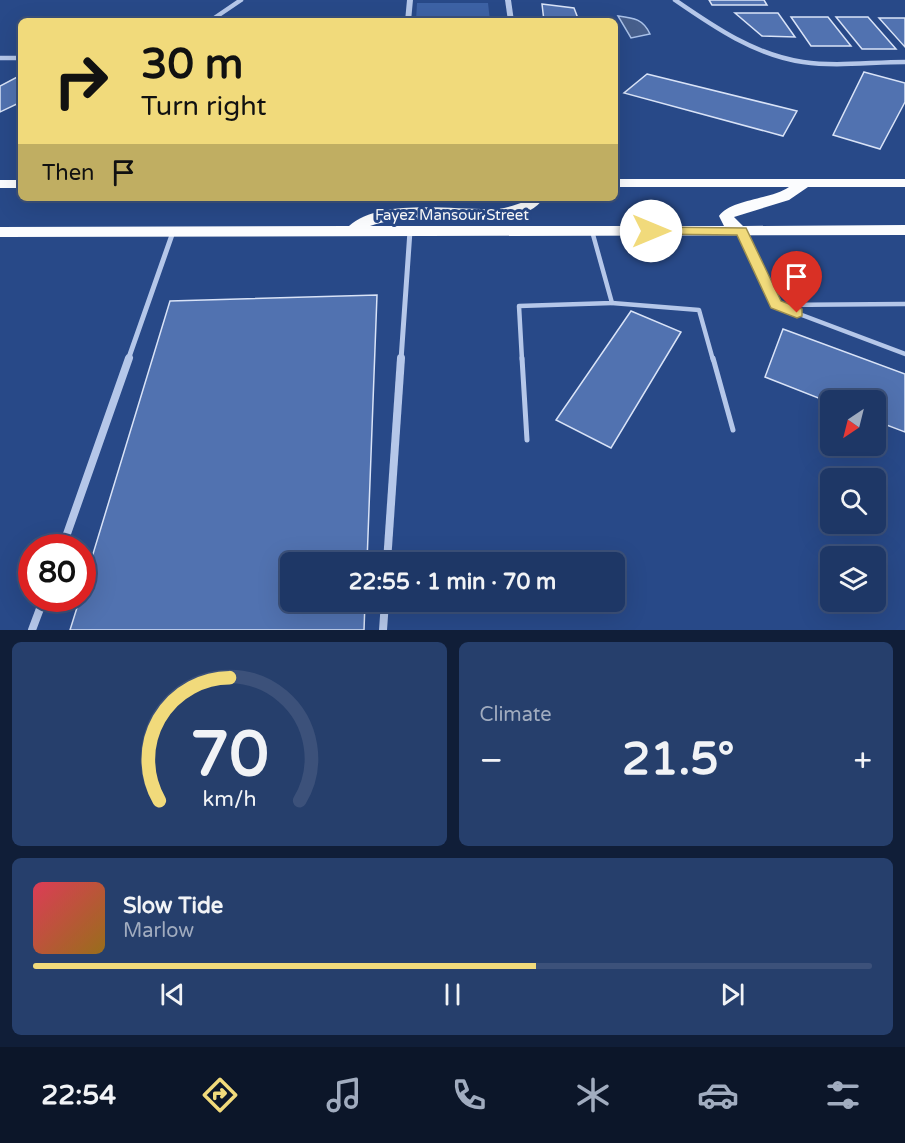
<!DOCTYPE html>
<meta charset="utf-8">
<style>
:root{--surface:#1e3766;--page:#263f6c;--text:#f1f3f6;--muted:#a1acbf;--line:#3c517a;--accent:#f1da7b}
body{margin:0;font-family:"Varela Round",sans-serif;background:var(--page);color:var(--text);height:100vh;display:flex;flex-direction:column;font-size:22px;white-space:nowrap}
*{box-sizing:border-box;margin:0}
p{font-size:20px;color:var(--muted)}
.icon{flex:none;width:33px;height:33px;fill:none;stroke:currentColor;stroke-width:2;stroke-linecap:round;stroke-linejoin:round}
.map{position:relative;height:630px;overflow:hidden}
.side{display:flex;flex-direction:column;gap:12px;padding:12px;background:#101e38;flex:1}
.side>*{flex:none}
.top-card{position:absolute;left:18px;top:18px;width:600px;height:183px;border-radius:9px;box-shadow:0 6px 24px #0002,0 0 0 2px var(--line);background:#f1da7b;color:#111;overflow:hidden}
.needle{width:39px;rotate:215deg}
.tools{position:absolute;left:820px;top:390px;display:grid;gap:12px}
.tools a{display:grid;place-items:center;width:66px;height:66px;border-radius:9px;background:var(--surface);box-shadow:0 6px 24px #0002,0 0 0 2px var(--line);font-size:30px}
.speed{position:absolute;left:18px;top:534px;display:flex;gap:12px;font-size:30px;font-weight:700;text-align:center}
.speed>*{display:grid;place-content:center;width:78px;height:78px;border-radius:50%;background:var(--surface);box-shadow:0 6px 24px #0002,0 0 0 2px var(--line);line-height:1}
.speed .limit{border:9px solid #d22;background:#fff;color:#111}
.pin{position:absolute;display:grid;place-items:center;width:51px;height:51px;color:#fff;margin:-62px -26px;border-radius:50% 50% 50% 0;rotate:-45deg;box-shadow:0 0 6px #0007}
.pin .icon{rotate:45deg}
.me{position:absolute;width:66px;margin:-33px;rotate:90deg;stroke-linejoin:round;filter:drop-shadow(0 0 4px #0008)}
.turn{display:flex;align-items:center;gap:21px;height:126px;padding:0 24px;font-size:27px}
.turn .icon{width:78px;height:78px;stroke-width:2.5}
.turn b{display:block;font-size:42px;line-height:51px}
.then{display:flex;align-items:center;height:57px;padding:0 24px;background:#0003;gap:12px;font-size:22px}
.big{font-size:45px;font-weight:700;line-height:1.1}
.side .card{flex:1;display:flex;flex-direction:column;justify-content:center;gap:9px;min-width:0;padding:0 21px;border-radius:9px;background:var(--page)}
.side .dial{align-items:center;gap:0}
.dial svg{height:156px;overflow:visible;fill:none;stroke:var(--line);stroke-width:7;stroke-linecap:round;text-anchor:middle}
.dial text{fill:var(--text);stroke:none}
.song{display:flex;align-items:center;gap:18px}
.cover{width:72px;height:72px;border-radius:9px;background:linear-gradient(135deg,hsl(350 70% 55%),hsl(40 70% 35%))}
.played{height:6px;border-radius:3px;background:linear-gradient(90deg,var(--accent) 60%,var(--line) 60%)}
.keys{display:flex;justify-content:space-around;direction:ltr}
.heat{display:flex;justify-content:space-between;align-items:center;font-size:33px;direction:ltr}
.side .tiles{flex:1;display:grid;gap:12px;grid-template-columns:1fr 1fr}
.card:last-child{grid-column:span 2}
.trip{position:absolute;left:280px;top:552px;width:345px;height:60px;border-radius:9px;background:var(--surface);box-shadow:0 6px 24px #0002,0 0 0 2px var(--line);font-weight:700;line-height:60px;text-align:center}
.tab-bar{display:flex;height:96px;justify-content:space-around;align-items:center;background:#0c1629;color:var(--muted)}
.tab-bar .icon{width:42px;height:42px}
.tab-bar .current{color:var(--accent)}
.tab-bar b{font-size:27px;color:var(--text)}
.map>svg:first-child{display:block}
.green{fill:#3d62a5}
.water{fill:#475f8c;stroke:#a9c1e9;stroke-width:1.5}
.building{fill:#5172b0;stroke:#d9e3f7;stroke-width:1.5}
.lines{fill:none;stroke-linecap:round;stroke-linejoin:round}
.service-far1{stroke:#b5c7e9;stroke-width:4.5}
.service{stroke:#b5c7e9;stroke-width:5}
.minor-far2{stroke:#b5c7e9;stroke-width:4.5}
.minor-far1{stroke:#b5c7e9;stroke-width:5}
.minor{stroke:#b5c7e9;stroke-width:8}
.tertiary{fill:#b5c7e9;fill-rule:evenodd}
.trunk{fill:#fbfcfe;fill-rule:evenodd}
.route{fill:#f1da7b;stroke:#9d8e50;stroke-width:1.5}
.labels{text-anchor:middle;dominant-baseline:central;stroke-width:6;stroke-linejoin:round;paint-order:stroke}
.street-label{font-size:15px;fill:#fff;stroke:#284988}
</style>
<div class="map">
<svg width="905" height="630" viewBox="0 0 905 630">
<rect width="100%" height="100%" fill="#284988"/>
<path class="green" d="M 417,3 L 488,3 L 490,21 L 416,21 Z"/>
<path class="water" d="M 618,16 C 634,18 643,19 650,34 L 631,38 Z"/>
<g class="building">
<path d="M 709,0 L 764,0 L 767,5 L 712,5 Z"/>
<path d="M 542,4 L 574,8 L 579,21 L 544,21 Z"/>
<path d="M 735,13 L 778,13 L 795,37 L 762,36 Z"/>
<path d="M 791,17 L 828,17 L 851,46 L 811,46 Z"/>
<path d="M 836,17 L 868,17 L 896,49 L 862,49 Z"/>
<path d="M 879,18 L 905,18 L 905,47 Z"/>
<path d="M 864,72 L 905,83 L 905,102 L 880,149 L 833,135 Z"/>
<path d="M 647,74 L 797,111 L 783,136 L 624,93 Z"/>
<path d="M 21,75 L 21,102 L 0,112 L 0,86 Z"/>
<path d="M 377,295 L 367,562 L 291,562 L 291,602 L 365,602 L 364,630 L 70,630 L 80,598 L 82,598 L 82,590 L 170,301 Z"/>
<path d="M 631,311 L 681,332 L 611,448 L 556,420 Z"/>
<path d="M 783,329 L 905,374 L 905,432 L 876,421 L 876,400 L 831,400 L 831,403 L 765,377 Z"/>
</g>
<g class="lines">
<g class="service-far1">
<path d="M 741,231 L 776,305 L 905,304"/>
<path d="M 612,303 L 699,310 L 713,360"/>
<path d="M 778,306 L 905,354"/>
<path d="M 522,360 L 519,306 L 612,303 L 592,231"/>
</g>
<g class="service">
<path d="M 522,358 L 527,440"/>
<path d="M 713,358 L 733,430"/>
</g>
<g class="minor-far2">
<path d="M 675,0 C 714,27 755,55 803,62 C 837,67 871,62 905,62"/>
<path d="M 210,21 L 241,0"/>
<path d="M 0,58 L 21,58"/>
</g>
<g class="minor-far1">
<path d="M 128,360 L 173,232"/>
<path d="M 401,360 L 410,231"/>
</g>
<g class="minor">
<path d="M 62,548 L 129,358"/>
<path d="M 387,562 L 401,358"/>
<path d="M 32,630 L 44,598"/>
<path d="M 383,630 L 385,602"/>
</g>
<g class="tertiary">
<path d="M 407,0 L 413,0 L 411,21 L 405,21 Z"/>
<path d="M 505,0 L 511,0 L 514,21 L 508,21 Z"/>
</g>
<g class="trunk">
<path d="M 615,179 L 905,179 L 905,187 L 808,187 L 789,200 L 734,217 L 743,226 L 905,225 L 905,235 L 0,237 L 0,227 L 349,226 C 382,197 456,211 498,209 C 515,207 528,198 544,198 C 516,238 417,207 370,226 L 724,226 L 719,216 C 731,199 770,200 789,187 L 615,187 Z"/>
<rect x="0" y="180" width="21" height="8"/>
</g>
</g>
<path class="route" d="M 651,227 L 746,228 L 781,301 L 802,309 L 802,316 L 797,318 L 771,308 L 737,235 L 647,234 L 645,231 Z"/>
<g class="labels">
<g class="street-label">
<text x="452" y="215">Fayez Mansour Street</text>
</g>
</g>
</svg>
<div class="tools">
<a><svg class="needle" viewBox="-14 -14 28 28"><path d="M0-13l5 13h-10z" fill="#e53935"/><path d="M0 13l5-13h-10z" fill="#a1acbf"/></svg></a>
<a><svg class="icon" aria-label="search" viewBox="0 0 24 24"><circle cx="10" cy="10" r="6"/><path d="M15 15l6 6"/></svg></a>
<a><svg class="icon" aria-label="layers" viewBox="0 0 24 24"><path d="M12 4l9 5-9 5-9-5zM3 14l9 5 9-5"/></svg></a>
</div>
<div class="speed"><div class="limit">80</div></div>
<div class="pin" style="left:797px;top:313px;background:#d93025"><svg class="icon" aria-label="arrive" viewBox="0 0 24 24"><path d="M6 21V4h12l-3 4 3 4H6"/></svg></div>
<svg class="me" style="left:651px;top:231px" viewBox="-20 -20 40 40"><circle r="19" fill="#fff"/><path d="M0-13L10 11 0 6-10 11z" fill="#f1da7b"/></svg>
<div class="trip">22:55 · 1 min · 70 m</div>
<div class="top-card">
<div class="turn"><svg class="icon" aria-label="right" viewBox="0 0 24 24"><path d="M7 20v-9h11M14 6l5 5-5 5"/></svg><div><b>30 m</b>Turn right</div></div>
<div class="then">Then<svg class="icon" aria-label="arrive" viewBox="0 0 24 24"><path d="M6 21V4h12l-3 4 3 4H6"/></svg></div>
</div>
</div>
<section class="side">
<div class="tiles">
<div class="card dial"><svg viewBox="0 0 100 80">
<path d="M14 69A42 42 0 1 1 86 69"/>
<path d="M14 69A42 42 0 0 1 50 6" stroke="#f1da7b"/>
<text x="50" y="56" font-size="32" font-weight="700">70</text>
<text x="50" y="72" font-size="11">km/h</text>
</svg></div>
<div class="card"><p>Climate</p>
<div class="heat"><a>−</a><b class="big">21.5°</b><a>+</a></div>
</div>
<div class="card">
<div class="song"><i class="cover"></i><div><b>Slow Tide</b><p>Marlow</p></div></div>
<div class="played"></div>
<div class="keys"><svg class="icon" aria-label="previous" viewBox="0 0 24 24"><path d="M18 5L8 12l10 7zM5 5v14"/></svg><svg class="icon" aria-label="pause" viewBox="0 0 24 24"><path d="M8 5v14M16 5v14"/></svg><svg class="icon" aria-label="next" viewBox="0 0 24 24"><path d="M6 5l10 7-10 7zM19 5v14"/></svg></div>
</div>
</div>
</section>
<nav class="tab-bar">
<b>22:54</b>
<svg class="icon current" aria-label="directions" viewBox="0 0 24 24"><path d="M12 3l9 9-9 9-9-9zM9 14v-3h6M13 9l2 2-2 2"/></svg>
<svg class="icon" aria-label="music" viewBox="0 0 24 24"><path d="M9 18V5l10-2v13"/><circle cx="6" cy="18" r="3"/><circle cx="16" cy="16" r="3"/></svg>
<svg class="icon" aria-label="phone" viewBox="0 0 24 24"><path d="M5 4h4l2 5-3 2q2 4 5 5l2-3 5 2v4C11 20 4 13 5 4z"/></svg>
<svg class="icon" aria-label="climate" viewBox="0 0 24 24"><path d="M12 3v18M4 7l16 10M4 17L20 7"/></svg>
<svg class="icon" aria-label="car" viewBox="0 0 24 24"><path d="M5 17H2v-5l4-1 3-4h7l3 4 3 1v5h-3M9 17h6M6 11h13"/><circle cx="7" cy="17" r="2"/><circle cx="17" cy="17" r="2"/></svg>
<svg class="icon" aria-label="filters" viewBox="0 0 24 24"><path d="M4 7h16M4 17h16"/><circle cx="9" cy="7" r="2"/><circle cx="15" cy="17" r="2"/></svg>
</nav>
